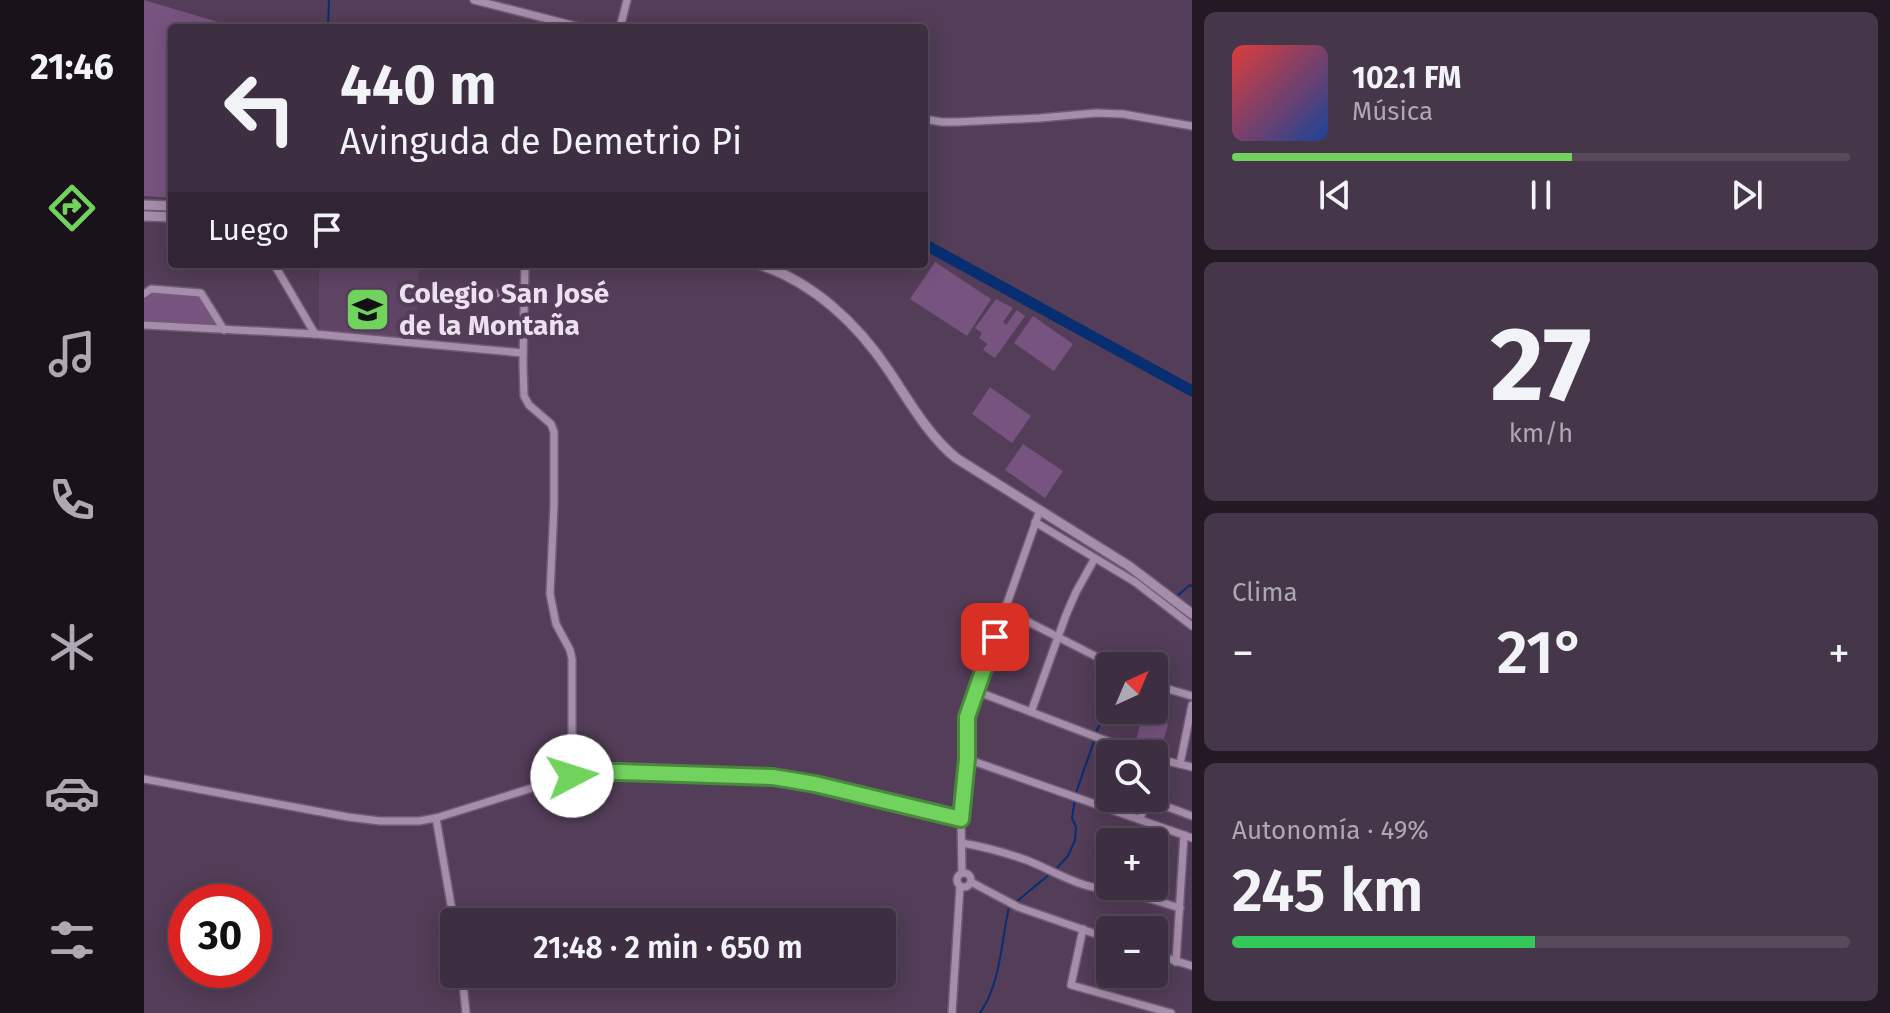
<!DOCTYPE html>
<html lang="es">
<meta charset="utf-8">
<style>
:root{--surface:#3e2e42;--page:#453649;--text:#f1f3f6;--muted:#ada8b2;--line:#574a5b;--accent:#71d25e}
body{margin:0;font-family:"Fira Sans",sans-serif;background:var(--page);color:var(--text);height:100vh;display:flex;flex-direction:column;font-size:30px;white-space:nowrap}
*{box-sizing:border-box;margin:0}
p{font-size:26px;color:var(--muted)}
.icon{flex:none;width:44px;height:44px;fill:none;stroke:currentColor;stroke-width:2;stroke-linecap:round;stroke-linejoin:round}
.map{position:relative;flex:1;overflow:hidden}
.panel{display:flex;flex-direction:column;gap:12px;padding:12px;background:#221924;width:698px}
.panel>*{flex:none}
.hud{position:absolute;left:24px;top:24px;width:760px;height:244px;border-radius:8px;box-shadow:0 4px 20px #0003,0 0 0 2px var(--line);background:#3e2e42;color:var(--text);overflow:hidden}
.needle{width:52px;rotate:44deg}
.buttons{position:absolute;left:952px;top:652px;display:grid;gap:16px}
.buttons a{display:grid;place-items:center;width:72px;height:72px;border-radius:8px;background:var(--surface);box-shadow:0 4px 20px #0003,0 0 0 2px var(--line);font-size:40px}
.speed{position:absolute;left:24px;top:884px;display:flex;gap:16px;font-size:40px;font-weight:700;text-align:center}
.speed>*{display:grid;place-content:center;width:104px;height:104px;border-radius:50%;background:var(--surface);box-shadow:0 4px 20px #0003,0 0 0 2px var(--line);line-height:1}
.speed .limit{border:12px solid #d22;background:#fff;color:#111}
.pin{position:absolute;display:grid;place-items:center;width:68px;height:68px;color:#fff;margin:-34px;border-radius:16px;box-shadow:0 4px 12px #0006}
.me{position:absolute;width:88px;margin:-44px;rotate:85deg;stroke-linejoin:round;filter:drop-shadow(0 0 6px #0008)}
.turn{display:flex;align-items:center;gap:28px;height:168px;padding:0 40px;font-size:36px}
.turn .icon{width:104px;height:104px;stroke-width:2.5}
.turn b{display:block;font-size:56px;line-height:68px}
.then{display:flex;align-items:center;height:76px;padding:0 40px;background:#0003;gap:16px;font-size:30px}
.big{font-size:60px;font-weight:600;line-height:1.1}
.panel .tile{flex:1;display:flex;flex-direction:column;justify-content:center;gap:12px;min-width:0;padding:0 28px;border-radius:12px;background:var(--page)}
.panel .dial{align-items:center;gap:0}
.dial b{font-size:104px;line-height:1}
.song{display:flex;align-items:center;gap:24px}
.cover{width:96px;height:96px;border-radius:12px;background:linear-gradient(135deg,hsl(0 70% 55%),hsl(220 70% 35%))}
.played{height:8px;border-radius:4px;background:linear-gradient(90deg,var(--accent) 55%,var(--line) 55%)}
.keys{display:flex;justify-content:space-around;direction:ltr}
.heat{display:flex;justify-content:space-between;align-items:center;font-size:44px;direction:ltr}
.charge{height:12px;border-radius:6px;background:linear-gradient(90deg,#34c759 49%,var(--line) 0)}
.trip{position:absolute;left:296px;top:908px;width:456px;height:80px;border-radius:8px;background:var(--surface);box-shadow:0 4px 20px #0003,0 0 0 2px var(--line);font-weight:600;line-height:80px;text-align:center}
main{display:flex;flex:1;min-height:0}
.tab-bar{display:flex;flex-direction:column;width:144px;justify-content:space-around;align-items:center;background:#19121a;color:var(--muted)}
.tab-bar .icon{width:56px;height:56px}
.tab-bar .selected{color:var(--accent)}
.tab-bar b{font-size:36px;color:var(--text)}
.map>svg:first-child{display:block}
.built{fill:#5f4465}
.green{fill:#77547f}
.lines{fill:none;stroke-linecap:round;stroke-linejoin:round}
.stream{stroke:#062e71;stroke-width:2}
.river{stroke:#062e71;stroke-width:11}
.street-casing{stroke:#6e5c73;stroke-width:10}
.secondary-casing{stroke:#6e5c73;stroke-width:12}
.street{stroke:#a68dab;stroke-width:7}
.secondary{stroke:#a68dab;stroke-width:9}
.route-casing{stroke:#49883d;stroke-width:20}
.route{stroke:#71d25e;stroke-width:14}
.labels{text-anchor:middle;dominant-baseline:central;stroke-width:8;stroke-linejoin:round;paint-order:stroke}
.poi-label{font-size:28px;font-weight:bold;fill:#ede0f0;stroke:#533d58;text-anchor:start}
</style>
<main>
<nav class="tab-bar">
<b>21:46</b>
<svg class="icon selected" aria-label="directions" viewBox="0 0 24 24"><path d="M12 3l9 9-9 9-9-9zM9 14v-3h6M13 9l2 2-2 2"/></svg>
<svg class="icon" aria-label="music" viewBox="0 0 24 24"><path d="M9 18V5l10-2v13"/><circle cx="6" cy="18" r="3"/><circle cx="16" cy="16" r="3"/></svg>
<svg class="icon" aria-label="phone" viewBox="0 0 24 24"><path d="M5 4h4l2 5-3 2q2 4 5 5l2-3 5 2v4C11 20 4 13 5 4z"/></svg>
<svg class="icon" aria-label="climate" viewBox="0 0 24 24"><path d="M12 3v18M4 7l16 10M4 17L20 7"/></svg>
<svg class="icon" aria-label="car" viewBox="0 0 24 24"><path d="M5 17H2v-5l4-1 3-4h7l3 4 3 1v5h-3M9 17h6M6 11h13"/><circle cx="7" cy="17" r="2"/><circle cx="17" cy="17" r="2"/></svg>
<svg class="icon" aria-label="filters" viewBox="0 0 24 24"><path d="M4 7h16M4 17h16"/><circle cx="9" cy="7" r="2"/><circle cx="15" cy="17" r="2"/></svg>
</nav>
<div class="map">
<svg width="1048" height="1013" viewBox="0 0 1048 1013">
<rect width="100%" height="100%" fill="#533d58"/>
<path class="built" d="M 175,264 L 275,265 L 272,339 L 175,330 Z"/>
<g class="green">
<path d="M 0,0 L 94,28 L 28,28 L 28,198 L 0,196 Z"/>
<path d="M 791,262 L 847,299 L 823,336 L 766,299 Z"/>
<path d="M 5,292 L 57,294 L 72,323 L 68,326 L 0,322 L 0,298 Z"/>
<path d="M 852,299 L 869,308 L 859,322 L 862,325 L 873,310 L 881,316 L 851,358 L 839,350 L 843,344 L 835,338 L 838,333 L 831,328 Z"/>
<path d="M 889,316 L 929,344 L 910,371 L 870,343 Z"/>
<path d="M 846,387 L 887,416 L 868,443 L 828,414 Z"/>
<path d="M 879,444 L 919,471 L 901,498 L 861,470 Z"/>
<path d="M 998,716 L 1024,724 L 1016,753 L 991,746 Z"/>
</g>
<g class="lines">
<g class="stream">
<path d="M 184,28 L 185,0"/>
<path d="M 1029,595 L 1033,596 L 1046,585 L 1048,586"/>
<path d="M 952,732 L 956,724 L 962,720 L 967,710"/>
<path d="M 932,793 L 950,741"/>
<path d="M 912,869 L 924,856 L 931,840 L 932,827 L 928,818 L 931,799"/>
<path d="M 872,902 L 907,873"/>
<path d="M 836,1013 C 857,983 857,942 865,907 L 867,906"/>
</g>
<path class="river" d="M 780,244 L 1048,391"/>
<defs>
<g id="street">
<path d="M 330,0 L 439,28"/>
<path d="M 476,28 L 483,0"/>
<path d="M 780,119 L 798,122 L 813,122 L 896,118 L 952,113 L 979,114 L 1048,126"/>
<path d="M 130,264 L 171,334"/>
<path d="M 381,264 L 379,363 L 380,396 L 385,405 L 407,424 L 410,432 L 410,505 L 406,594 L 412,624 L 426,650 L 428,659 L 428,776"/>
<path d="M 308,291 L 381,295"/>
<path d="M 0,294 L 7,289 L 57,293 L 80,330"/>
<path d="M 0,325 L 171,334 L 379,353"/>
<path d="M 891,522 L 991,582 L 1048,626"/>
<path d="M 861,610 L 955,658 L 966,666"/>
<path d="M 1010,685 L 1048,696"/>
<path d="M 832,691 L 887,712 L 922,615 L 932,592 L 951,558"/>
<path d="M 887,712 L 997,754"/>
<path d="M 1010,758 L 1048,767"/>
<path d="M 823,759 L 1048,838"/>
<path d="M 1036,764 L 1048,705"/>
<path d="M 0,779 L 204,817 L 236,821 L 275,821 L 292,818 L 420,778 L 455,772 L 629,777 L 671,784 L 817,819"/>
<path d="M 954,805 L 966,761"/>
<path d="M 292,818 L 310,922"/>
<path d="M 996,819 L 1002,802 L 1005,800 L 1048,816"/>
<path d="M 818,843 C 841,847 863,853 885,861 C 914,873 942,892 974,889 L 1036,908"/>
<circle cx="820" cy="880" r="7"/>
<path d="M 818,873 L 817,819 L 823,759 L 823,717 L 896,510"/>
<path d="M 827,882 L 874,907 L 966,939"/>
<path d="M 939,929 L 927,985 L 1027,1013"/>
<path d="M 1010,954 L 1048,966"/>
<path d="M 1032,962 L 1040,835"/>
<path d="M 318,974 L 322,1013"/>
<path d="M 808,1013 L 816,886"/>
</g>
<g id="secondary">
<path d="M 0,205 L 28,206"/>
<path d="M 0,216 L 28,217"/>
<path d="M 614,264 C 669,282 713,323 745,371 C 765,401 784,435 812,458 L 985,566 L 1048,614"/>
</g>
</defs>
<use href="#street" class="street-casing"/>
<use href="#secondary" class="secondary-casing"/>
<use href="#street" class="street"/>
<use href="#secondary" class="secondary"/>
</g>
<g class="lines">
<defs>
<path id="route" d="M 428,776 L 455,772 L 475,772 L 629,777 L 671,784 L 817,819 L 823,759 L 823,717 L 851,637"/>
</defs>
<use href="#route" class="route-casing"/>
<use href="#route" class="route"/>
</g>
<defs>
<symbol id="school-square" viewBox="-11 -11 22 22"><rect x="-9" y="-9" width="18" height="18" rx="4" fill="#71d25e" stroke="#533d58"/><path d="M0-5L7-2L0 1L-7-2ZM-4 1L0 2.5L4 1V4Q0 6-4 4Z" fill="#111"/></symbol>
</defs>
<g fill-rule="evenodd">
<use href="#school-square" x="198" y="284" width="51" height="51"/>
</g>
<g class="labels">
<g class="poi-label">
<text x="255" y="293">Colegio San José<tspan x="255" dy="32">de la Montaña</tspan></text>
</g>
</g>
</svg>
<div class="buttons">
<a><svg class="needle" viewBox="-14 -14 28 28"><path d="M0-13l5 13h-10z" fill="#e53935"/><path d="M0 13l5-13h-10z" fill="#ada8b2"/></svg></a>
<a><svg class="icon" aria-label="search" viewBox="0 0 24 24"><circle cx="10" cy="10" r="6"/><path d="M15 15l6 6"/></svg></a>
<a>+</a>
<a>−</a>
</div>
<div class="speed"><div class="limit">30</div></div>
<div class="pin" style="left:851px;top:637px;background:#d93025"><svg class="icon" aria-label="arrive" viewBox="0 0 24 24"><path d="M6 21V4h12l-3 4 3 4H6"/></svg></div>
<svg class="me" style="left:428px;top:776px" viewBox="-20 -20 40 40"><circle r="19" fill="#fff"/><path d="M0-13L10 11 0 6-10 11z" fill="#71d25e"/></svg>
<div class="trip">21:48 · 2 min · 650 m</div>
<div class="hud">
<div class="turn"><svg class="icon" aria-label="left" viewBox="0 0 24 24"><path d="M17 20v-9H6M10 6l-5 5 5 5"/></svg><div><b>440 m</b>Avinguda de Demetrio Pi</div></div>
<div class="then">Luego<svg class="icon" aria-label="arrive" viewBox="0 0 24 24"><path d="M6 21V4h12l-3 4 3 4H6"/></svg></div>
</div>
</div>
<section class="panel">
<div class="tile">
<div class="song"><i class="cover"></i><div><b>102.1 FM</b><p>Música</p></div></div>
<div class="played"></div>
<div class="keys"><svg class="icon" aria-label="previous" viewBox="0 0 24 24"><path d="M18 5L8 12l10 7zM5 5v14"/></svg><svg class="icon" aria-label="pause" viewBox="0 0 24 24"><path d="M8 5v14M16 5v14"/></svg><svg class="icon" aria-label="next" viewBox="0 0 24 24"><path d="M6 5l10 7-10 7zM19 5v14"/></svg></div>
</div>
<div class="tile dial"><b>27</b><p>km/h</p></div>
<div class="tile"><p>Clima</p>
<div class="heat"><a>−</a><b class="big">21°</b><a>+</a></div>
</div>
<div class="tile"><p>Autonomía · 49%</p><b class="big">245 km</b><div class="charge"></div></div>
</section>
</main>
